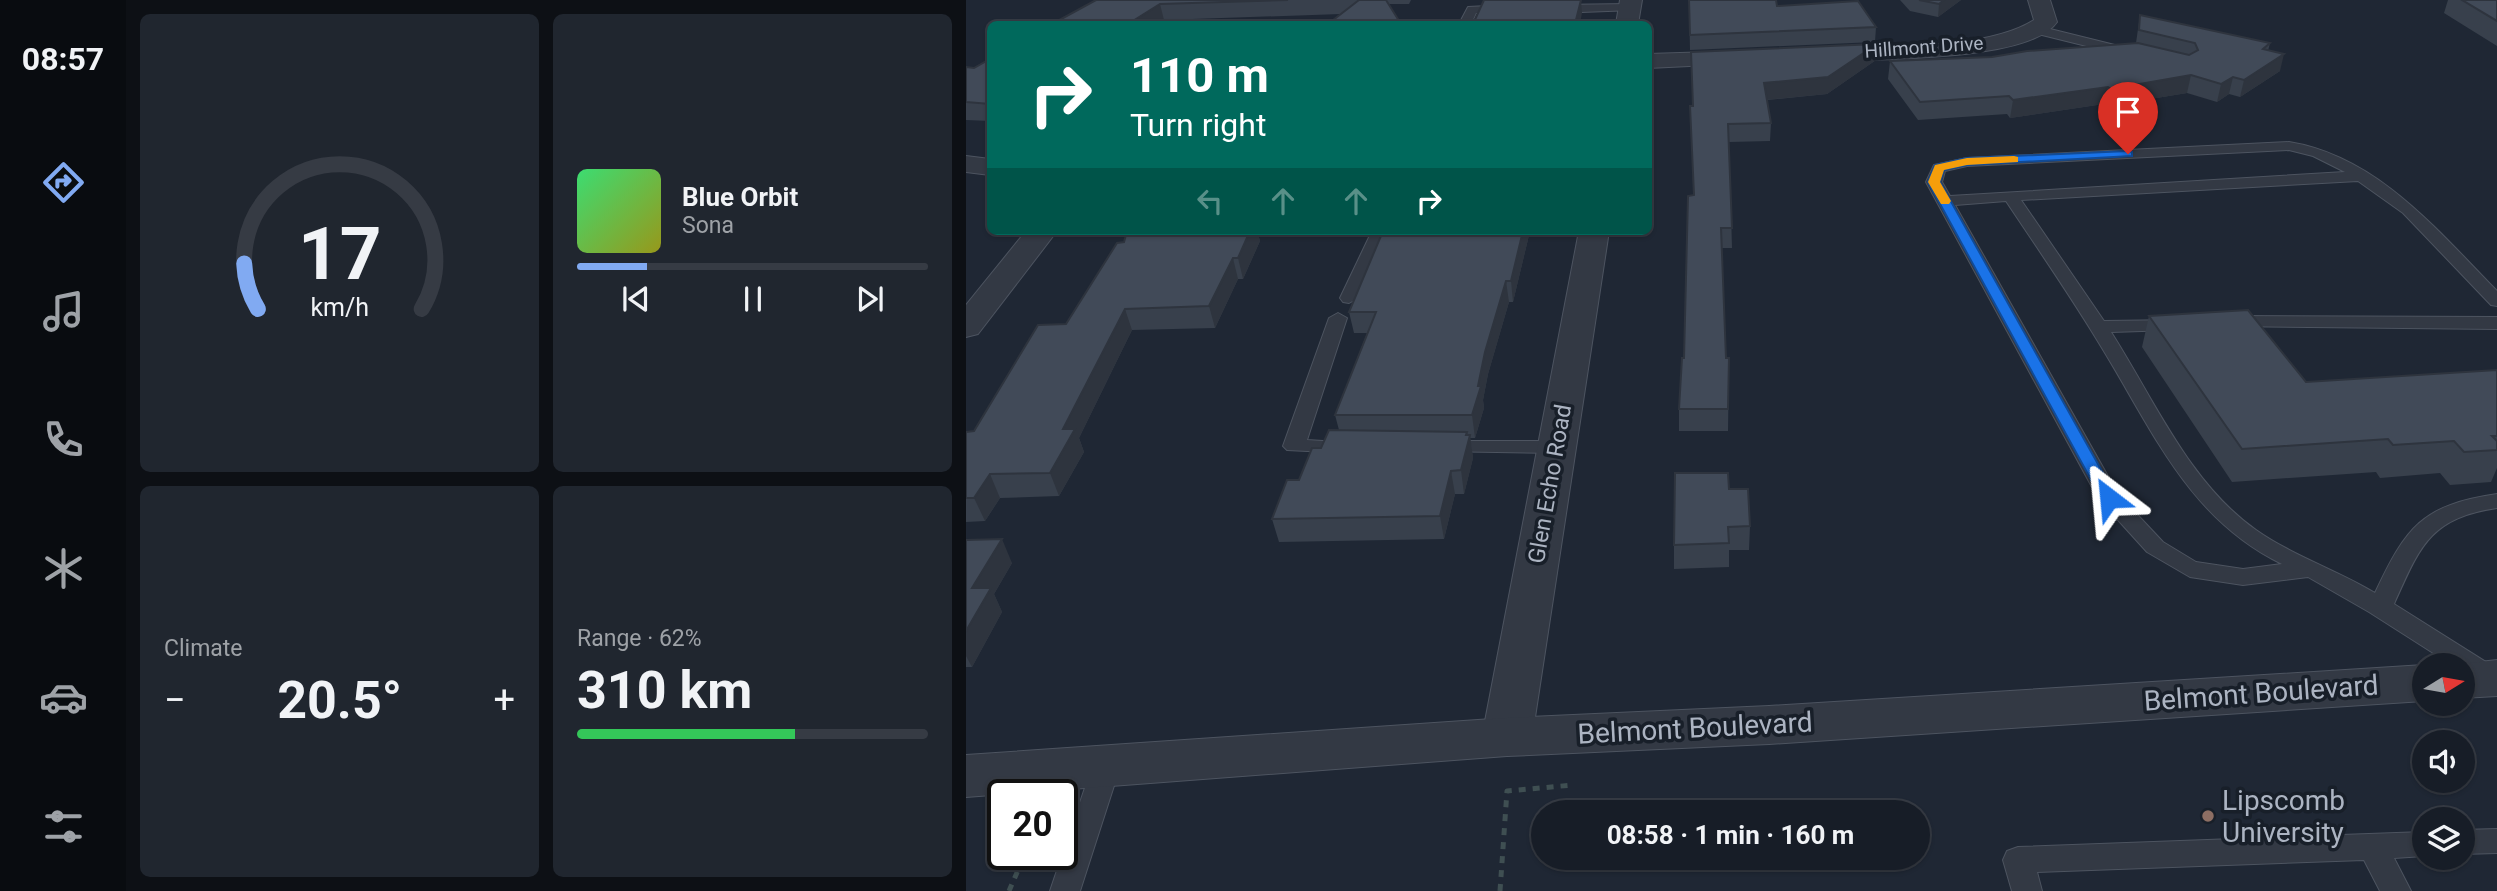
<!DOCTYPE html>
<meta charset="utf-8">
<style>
:root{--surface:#171d27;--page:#20262f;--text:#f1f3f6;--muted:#9ea2a7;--line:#363b44;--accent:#81aaf2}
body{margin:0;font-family:Roboto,sans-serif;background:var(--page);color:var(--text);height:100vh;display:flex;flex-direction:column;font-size:26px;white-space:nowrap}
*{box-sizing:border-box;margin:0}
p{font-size:23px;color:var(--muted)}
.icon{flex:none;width:38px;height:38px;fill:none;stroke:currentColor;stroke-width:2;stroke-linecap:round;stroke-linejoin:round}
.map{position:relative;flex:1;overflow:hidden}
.drawer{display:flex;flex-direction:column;gap:14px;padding:14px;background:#0d1015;width:840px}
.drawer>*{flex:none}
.guide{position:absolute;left:21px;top:21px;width:665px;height:214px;border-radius:10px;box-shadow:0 2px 5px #0004,0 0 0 2px var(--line);background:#00695c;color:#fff;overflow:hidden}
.needle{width:46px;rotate:79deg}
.buttons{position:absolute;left:1446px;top:653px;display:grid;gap:14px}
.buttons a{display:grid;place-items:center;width:63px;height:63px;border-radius:50%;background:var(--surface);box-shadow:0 2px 5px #0004,0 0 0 2px var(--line);font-size:35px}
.speed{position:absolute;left:21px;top:779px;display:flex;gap:14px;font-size:35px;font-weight:700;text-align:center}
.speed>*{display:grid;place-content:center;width:91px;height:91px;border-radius:50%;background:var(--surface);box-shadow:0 2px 5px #0004,0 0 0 2px var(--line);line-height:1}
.speed .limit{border:4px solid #111;border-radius:10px;background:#fff;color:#111}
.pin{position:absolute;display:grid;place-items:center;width:60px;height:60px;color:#fff;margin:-72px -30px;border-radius:50% 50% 50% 0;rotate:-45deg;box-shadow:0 0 7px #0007}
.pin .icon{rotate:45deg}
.me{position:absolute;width:77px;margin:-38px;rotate:331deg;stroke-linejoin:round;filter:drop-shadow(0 0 5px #0008)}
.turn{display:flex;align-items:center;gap:24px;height:147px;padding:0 28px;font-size:32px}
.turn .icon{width:91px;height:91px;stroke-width:2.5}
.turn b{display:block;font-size:49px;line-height:60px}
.lanes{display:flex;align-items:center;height:66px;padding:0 28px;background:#0003;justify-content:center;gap:35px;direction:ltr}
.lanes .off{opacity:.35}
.big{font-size:52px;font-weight:700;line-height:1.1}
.drawer .widget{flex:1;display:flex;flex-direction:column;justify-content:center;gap:10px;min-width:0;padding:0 24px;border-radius:10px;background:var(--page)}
.drawer .dial{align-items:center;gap:0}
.dial svg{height:182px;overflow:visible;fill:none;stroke:var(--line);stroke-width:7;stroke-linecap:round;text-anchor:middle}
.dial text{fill:var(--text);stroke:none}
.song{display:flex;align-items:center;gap:21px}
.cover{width:84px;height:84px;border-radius:10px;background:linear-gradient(135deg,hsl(140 70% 55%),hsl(60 70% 35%))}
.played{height:7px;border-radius:4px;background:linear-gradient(90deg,var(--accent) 20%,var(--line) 20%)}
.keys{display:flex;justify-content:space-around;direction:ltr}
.heat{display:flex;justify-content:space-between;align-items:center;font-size:38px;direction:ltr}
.charge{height:10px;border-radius:5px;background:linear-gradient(90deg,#34c759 62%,var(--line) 0)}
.drawer .tiles{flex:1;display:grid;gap:14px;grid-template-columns:repeat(2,1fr)}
.trip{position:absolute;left:565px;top:800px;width:399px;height:70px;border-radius:35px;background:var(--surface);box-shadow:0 2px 5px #0004,0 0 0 2px var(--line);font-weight:700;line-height:70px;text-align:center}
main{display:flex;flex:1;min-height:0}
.dock{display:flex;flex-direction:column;width:126px;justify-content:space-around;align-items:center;background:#090c10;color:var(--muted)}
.dock .icon{width:49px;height:49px}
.dock .current{color:var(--accent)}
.dock b{font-size:32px;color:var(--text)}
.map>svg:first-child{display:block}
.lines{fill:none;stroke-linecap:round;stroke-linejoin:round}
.service-casing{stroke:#4d5460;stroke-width:2}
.minor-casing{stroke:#4d5460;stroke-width:2}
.tertiary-casing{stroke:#4d5460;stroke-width:2}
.path{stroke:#3f4f52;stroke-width:5;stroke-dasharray:7 7;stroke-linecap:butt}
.service{fill:#333944;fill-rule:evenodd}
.minor{fill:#333944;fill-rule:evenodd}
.tertiary{fill:#333944;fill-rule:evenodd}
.wall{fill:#38404c}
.shaded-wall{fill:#2e343e}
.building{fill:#414a58;stroke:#2e343e;stroke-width:2}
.route{fill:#1a73e8;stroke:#114b97;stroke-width:2}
.slow{fill:#f59e0b}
.education-dot{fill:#8d6e63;stroke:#181f29;stroke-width:2.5}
.labels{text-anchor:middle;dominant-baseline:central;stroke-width:7;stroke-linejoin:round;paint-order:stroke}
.far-street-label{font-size:19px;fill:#acb4c2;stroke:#181f29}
.street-label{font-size:23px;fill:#acb4c2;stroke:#181f29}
.near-street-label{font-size:28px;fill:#acb4c2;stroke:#181f29}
.near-poi-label{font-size:28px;fill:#acb4c2;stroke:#181f29;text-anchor:start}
</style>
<main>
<nav class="dock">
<b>08:57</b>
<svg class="icon current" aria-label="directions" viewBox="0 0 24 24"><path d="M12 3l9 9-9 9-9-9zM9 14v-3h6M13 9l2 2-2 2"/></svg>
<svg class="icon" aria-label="music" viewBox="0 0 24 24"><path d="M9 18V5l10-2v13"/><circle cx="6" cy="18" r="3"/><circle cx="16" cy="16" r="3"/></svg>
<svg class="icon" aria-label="phone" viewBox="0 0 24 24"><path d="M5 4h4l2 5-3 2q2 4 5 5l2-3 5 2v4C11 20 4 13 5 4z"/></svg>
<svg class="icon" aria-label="climate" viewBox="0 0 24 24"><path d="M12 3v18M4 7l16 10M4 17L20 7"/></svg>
<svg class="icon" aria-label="car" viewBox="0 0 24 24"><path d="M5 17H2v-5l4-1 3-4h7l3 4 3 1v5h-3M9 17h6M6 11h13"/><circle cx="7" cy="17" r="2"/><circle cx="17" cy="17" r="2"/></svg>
<svg class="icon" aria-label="filters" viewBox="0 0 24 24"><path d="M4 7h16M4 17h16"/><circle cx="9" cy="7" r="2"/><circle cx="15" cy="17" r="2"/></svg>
</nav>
<section class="drawer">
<div class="tiles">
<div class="widget dial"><svg viewBox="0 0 100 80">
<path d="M14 69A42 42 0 1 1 86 69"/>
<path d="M14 69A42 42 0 0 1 8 49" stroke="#81aaf2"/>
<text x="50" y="56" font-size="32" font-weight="700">17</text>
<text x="50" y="72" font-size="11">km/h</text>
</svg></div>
<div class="widget">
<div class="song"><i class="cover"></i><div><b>Blue Orbit</b><p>Sona</p></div></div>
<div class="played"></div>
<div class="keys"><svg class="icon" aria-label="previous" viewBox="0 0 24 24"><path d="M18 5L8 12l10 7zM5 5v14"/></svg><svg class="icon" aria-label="pause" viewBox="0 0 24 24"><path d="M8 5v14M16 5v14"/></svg><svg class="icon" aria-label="next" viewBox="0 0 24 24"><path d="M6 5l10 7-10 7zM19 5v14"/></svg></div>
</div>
<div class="widget"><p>Climate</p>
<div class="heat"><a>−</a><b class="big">20.5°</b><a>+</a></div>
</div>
<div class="widget"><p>Range · 62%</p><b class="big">310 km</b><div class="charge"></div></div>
</div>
</section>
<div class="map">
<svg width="1531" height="891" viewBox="0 0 1531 891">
<rect width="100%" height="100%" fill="#1f2734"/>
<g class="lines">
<defs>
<g id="service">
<path d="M 664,4 L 668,6 L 668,10 L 589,13 L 583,9 L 589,5 Z"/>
<path d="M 542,5 L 548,9 L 546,11 L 510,13 L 505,24 L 493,24 L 502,7 Z"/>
<path d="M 1072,26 L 1169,50 L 1171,53 L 1165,57 L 1068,33 L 1066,30 Z"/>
<path d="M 1323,142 C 1411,156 1472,231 1531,291 L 1531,306 L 1525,305 L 1437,213 L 1392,181 L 1055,200 L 1138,321 L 1214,320 L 1216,324 L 1207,330 L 1145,332 C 1188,399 1223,483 1290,530 C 1327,556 1371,570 1409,593 C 1440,527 1456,505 1531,494 L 1531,508 C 1463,518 1454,547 1428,604 L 1531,669 L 1531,686 L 1517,685 L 1496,672 L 1496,665 L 1486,665 L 1403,612 L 1342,577 L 1277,585 L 1224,577 L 1181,552 L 1132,498 L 960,182 L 968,165 L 1001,158 ZM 1323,150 L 1347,156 L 1379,172 L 984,196 L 976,182 L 979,171 L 1001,166 ZM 1040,201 C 1072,249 1106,298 1136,348 C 1187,431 1223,519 1316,564 L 1277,569 L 1230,562 L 1197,542 L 1152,494 L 989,205 Z"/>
<path d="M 406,231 L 422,231 L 392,298 L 383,303 L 377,302 L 374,298 Z"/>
<path d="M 372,313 L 381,318 L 341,440 L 389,443 L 393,447 L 389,451 L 382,453 L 321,450 L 317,446 L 363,318 Z"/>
<path d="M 1264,316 L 1531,317 L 1531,329 L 1258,326 L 1255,322 L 1258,318 Z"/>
<path d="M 477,441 L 591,441 L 598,443 L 602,447 L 598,451 L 591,453 L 470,451 L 466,447 L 470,443 Z"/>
<path d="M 141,753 L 151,756 L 155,764 L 114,891 L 84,891 L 127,764 L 131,756 Z"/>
<path d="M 1531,829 L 1531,853 L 1496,854 L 1496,830 Z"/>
<path d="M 1458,832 L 1458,856 L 1428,858 L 1445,891 L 1414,891 L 1398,860 L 1071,872 L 1076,891 L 1046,891 L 1037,860 L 1041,851 L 1052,847 Z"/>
</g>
<g id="minor">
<path d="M 654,0 L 676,0 L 672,24 L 650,24 Z"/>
<path d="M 1062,0 L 1084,0 L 1091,22 C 1064,62 907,59 859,61 L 851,59 L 847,54 L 851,49 L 859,47 C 918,45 1019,51 1068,20 Z"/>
<path d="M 778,51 L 786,53 L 790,58 L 786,63 L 682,68 L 682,54 Z"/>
<path d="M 0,156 L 24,159 L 24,175 L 0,172 Z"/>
<path d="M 60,231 L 91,231 L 12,334 L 0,337 L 0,305 Z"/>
<path d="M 613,231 L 643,231 L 566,737 L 559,751 L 541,756 L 523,751 L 516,737 Z"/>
</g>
<g id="tertiary">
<path d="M 1531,660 L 1531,696 L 1496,698 L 1496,665 L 1487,665 Z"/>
<path d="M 1458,665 L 1458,701 L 803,744 L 541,756 L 0,797 L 0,755 L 541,718 L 803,706 Z"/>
</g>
</defs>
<use href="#service" class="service-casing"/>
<use href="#minor" class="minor-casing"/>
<use href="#tertiary" class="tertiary-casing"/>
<g class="path">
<path d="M 43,891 L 59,854"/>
<path d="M 534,891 L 541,791 L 607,785"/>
</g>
<use href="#service" class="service"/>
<use href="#minor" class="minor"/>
<use href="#tertiary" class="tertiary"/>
</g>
<g class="wall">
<path d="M 130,0 L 445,0 L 443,4 L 423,4 L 375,14 L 198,20 Z"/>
<path d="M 934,0 L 995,0 L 972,17 L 944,11 Z"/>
<path d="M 1482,0 L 1531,0 L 1531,46 L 1478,13 Z"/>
<path d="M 723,2 L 811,6 L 910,27 L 909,42 L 724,50 Z"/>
<path d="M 1174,15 L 1304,43 L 1302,51 L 1314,71 L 1274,97 L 1263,94 L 1251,102 L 1221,93 L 1142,106 L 1138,104 L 1044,118 L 1041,114 L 952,120 L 922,79 L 924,61 L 1026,57 L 1170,43 Z"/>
<path d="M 24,59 L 24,121 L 0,120 L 0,67 L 8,68 Z"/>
<path d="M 910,60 L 861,94 L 801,100 L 805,123 L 804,141 L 763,142 L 766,248 L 756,248 L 760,358 L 763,358 L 762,431 L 713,431 L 713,409 L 718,358 L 727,195 L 726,106 Z"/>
<path d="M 284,231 L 291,231 L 294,241 L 277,279 L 272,279 L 249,328 L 166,330 L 113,438 L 118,452 L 93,496 L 34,498 L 19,521 L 0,522 L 0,432 L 8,431 L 100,324 Z"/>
<path d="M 417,231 L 564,231 L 547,302 L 543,302 L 522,374 L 517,400 L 518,408 L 509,438 L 504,438 L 507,458 L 498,494 L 489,494 L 478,539 L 313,542 L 306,519 L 355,448 L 373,430 L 369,415 L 401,333 L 388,333 L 383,312 Z"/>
<path d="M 1183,316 L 1340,382 L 1531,370 L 1531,468 L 1525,482 L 1484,485 L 1474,473 L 1414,478 L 1410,472 L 1266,482 L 1176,347 Z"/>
<path d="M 763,489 L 784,526 L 783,550 L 763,550 L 763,567 L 708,569 L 708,545 Z"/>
<path d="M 0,540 L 46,563 L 28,594 L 36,612 L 6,667 L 0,667 Z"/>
</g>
<g class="shaded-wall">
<path d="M 615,0 L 616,13 L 614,24 L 609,24 Z"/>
<path d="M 978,0 L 995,0 L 972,17 L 973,4 Z"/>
<path d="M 194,4 L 198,20 L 191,24 L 162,24 Z"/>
<path d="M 911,44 L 910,60 L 861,94 L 798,100 L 798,83 Z"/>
<path d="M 1318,54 L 1314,71 L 1274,97 L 1278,80 Z"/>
<path d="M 1225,75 L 1221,93 L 1142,106 L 1145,89 Z"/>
<path d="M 1267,77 L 1263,94 L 1251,102 L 1255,84 Z"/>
<path d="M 1142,87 L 1138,104 L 1044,118 L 1047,100 Z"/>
<path d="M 284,231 L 291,231 L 294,241 L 277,279 L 272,258 Z"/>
<path d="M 557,231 L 564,231 L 547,302 L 545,281 Z"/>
<path d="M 267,258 L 272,279 L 249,328 L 243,306 Z"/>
<path d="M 540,281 L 543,302 L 522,374 L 517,400 L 518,408 L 509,438 L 506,415 L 512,386 L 519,352 Z"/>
<path d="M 159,309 L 166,330 L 113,438 L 118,452 L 93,496 L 84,473 L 97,429 Z"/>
<path d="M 501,432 L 502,440 L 504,435 L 507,458 L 498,494 L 495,470 Z"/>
<path d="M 485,471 L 489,494 L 478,539 L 474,516 Z"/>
<path d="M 24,474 L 34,498 L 19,521 L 8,498 Z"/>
<path d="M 36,539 L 46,563 L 28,594 L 36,612 L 6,667 L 0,656 L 0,631 L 6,588 Z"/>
</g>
<g class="building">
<path d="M 130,0 L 322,0 L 194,4 L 162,24 L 86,24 Z"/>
<path d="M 393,0 L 420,0 L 435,24 L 362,24 Z"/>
<path d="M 518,0 L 615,0 L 609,24 L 507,24 Z"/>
<path d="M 723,0 L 810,0 L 811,6 L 892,1 L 910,27 L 724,35 Z"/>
<path d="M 953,0 L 978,0 L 973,4 Z"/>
<path d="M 1496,0 L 1531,0 L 1531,21 Z"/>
<path d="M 1174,15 L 1304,43 L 1297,49 L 1318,54 L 1278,80 L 1267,77 L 1255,84 L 1225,75 L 1145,89 L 1142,87 L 1047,100 L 1043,96 L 954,102 L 924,61 L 1026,57 L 1061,51 L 1172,43 L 1223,55 L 1232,50 L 1229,43 L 1173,30 Z"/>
<path d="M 911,44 L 862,77 L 798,83 L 805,123 L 762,124 L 766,228 L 755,228 L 760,358 L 763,358 L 762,409 L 713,409 L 716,358 L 718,358 L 722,196 L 728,195 L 724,106 L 727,106 L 725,52 Z"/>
<path d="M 24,59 L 24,104 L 0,102 L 0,67 L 8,68 Z"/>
<path d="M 161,231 L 284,231 L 272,258 L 267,258 L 243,306 L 159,309 L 97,429 L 109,429 L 84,473 L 24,474 L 8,498 L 0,498 L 0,432 L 8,431 L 72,325 L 100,324 L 151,243 L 158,242 Z"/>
<path d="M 417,231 L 557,231 L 545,281 L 540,281 L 519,352 L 512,386 L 515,386 L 506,415 L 369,415 L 410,312 L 383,312 Z"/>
<path d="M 1282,310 L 1340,382 L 1531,370 L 1531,436 L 1526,436 L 1531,441 L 1531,450 L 1498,452 L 1488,441 L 1427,445 L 1422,439 L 1276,449 L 1183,316 Z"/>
<path d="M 363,430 L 501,432 L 500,435 L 504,435 L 495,470 L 485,471 L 474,516 L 306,519 L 321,480 L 333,480 L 346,448 L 355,448 Z"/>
<path d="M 709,473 L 762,473 L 763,489 L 782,489 L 784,526 L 762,527 L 763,543 L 708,545 Z"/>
<path d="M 36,539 L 6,588 L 25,588 L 0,631 L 0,540 Z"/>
</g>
<path class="route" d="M 1162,151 L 1166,152 L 1166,156 L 1001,165 L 978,170 L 974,182 L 1151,498 L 1143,503 L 1135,498 L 962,182 L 969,165 L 1001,158 Z"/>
<path class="slow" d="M 1048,156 L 1052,157 L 1052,162 L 1001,165 L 978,170 L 974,182 L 985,201 L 983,204 L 975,204 L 962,182 L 969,165 L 1001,158 Z"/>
<circle class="education-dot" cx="1242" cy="816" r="7"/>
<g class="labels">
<g class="far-street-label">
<text transform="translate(958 47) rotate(-4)">Hillmont Drive</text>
</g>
<g class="street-label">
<text transform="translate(584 484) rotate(-80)">Glen Echo Road</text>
</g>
<g class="near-street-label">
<text transform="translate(1295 693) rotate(-4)">Belmont Boulevard</text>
<text transform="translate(729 728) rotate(-3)">Belmont Boulevard</text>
</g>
<g class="near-poi-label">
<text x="1256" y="800">Lipscomb<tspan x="1256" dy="32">University</tspan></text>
</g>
</g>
</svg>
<div class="buttons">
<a><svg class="needle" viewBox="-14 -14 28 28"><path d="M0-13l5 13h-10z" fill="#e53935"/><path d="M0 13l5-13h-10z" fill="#9ea2a7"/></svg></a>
<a><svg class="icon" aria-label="sound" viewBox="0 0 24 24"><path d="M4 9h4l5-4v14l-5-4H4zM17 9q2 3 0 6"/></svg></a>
<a><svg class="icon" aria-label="layers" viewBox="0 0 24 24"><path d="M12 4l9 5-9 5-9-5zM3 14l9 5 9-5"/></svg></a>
</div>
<div class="speed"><div class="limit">20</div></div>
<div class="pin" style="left:1162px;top:154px;background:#d93025"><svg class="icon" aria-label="arrive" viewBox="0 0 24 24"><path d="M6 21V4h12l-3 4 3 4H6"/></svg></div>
<svg class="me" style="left:1143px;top:498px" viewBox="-20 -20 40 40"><path d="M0-17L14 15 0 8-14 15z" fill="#1a73e8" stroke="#fff" stroke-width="4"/></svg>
<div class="trip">08:58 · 1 min · 160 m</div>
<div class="guide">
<div class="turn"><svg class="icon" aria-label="right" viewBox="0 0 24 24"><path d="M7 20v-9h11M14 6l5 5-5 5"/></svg><div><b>110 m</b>Turn right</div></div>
<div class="lanes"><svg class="icon off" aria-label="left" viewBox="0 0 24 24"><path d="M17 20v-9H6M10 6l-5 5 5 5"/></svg><svg class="icon off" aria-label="ahead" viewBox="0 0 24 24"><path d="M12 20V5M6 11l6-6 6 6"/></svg><svg class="icon off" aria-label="ahead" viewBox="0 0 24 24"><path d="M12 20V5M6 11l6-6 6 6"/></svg><svg class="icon" aria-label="right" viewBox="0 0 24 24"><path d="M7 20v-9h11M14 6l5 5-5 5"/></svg></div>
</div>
</div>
</main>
